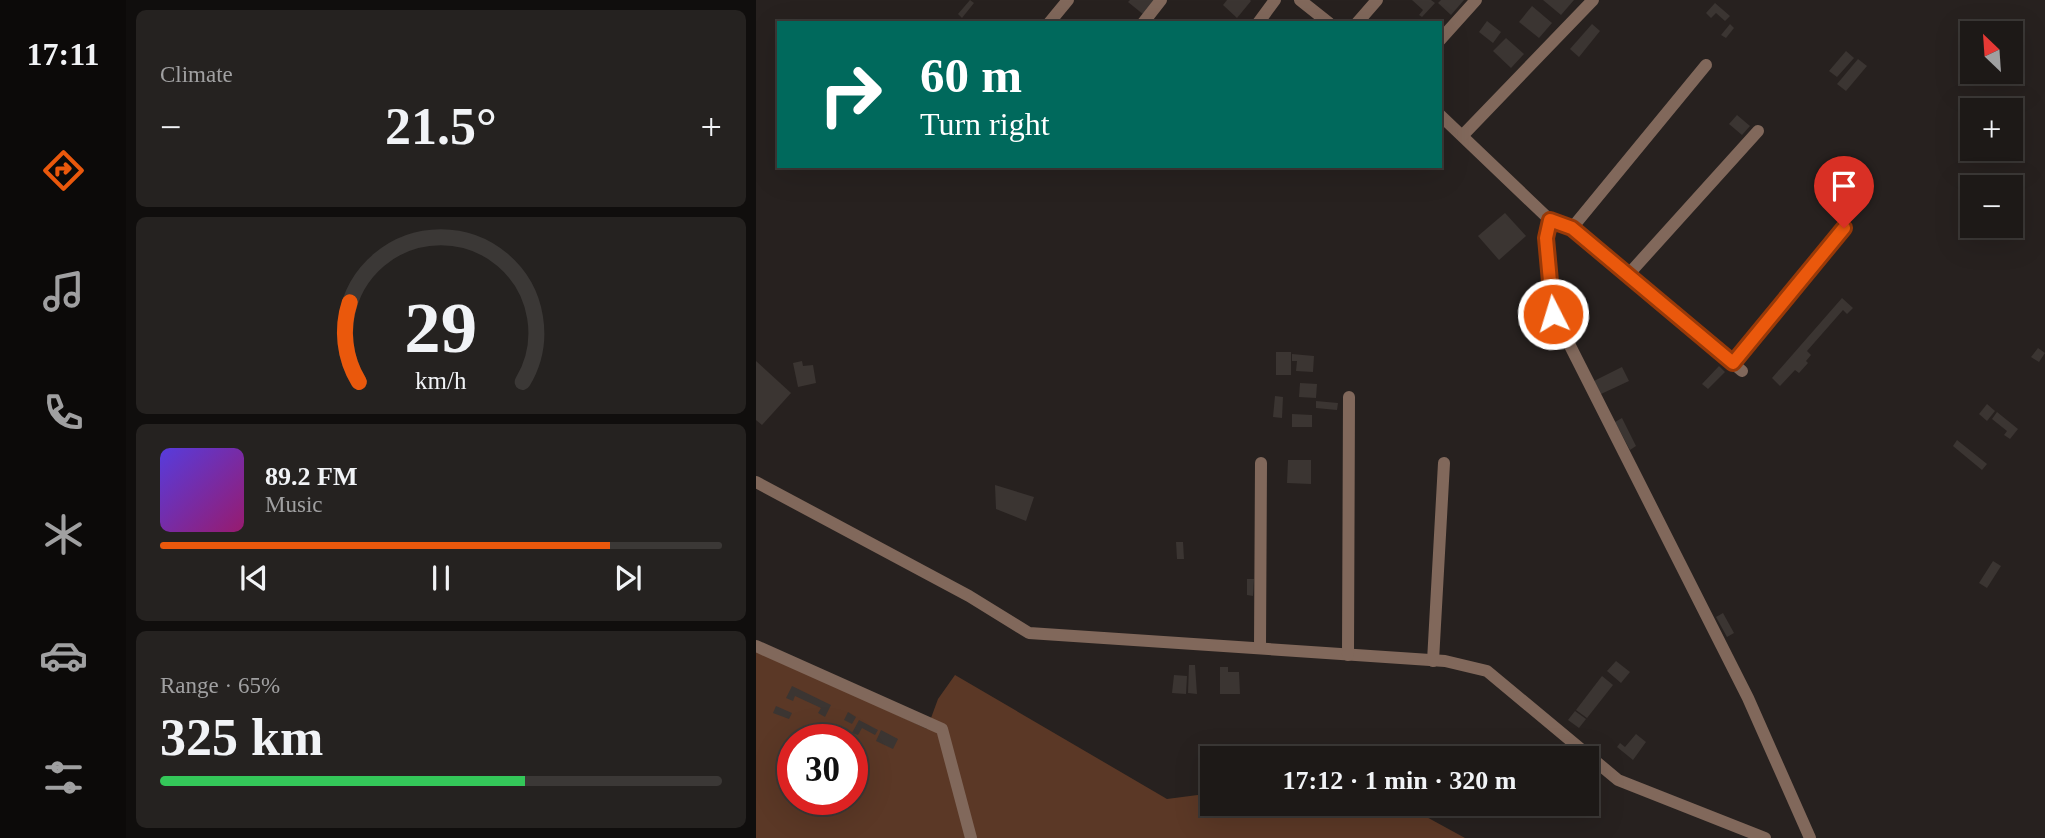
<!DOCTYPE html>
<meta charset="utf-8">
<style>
:root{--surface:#1d1917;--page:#252220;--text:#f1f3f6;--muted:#a0a0a1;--line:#3b3836;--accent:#ea580c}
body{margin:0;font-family:Georgia,serif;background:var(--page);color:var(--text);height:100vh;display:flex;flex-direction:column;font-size:26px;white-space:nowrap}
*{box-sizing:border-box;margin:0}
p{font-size:23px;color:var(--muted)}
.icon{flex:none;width:38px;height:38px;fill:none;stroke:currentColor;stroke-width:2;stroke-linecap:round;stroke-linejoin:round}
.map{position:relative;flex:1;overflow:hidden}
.sheet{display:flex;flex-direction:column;gap:10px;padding:10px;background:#100e0d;width:630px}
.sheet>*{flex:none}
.guide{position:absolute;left:21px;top:21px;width:665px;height:147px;border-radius:0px;box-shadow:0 7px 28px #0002,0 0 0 2px var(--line);background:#00695c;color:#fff;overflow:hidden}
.needle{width:46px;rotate:335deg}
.controls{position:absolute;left:1204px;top:21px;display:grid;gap:14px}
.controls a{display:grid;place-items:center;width:63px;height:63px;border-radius:0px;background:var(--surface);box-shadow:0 7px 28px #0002,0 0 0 2px var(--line);font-size:35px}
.speed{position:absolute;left:21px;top:724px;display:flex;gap:14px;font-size:35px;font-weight:700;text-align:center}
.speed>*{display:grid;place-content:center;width:91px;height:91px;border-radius:50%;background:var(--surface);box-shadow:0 7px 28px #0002,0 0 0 2px var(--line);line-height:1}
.speed .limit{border:10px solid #d22;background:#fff;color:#111}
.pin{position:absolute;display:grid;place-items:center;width:60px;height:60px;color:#fff;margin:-72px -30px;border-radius:50% 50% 50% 0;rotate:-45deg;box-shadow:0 0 7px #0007}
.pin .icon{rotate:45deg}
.me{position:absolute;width:77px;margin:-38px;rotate:355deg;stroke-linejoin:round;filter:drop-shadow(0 0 5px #0008)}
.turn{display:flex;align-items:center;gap:24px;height:147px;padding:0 28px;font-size:32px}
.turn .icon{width:91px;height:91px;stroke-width:2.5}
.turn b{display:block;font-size:49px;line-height:60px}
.big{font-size:52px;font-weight:800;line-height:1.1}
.sheet .widget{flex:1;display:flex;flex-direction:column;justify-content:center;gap:10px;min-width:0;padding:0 24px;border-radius:10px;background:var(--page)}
.sheet .dial{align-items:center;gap:0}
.dial svg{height:182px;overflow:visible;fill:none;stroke:var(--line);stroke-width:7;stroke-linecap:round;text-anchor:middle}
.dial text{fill:var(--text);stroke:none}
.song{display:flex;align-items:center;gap:21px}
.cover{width:84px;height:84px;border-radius:10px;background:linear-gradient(135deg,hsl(250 70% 55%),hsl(320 70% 35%))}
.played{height:7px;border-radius:4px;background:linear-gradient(90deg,var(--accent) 80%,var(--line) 80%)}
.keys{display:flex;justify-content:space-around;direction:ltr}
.heat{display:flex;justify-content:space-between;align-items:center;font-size:38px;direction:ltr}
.charge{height:10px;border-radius:5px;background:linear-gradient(90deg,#34c759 65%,var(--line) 0)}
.trip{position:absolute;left:444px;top:746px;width:399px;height:70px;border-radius:0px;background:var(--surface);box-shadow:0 7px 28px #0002,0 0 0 2px var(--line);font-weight:800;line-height:70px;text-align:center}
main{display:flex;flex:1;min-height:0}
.menu{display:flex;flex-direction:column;width:126px;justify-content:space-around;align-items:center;background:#0c0a09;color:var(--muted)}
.menu .icon{width:49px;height:49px}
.menu .active{color:var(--accent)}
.menu b{font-size:32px;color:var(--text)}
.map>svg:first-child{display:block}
.green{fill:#5b3826;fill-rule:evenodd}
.building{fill:#3b3532}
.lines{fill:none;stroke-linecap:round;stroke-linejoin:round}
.minor{stroke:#81685b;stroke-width:12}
.route-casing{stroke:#983908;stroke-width:18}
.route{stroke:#ea580c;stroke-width:12}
</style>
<main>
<nav class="menu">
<b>17:11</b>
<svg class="icon active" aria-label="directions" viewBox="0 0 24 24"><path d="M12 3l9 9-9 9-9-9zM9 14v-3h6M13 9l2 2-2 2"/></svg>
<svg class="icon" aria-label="music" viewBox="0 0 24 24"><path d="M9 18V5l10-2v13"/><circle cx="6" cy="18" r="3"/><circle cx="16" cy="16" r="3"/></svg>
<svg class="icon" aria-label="phone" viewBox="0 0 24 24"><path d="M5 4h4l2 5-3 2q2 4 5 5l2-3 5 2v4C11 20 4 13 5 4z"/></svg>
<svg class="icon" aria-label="climate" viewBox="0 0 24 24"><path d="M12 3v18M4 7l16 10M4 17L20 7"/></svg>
<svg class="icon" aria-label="car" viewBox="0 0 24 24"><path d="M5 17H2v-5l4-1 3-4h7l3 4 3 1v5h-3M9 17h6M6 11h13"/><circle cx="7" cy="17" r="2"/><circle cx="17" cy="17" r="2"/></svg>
<svg class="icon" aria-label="filters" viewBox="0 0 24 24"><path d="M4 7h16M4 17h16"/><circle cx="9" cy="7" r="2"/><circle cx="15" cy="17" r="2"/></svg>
</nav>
<section class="sheet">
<div class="widget"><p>Climate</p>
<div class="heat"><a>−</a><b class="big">21.5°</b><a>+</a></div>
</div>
<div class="widget dial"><svg viewBox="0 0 100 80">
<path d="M14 69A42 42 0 1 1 86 69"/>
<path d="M14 69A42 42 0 0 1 10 34" stroke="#ea580c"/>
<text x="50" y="56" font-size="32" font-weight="700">29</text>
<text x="50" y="72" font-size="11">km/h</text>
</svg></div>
<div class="widget">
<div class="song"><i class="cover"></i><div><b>89.2 FM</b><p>Music</p></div></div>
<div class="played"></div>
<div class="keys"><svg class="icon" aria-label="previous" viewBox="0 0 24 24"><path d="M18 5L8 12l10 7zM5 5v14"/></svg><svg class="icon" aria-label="pause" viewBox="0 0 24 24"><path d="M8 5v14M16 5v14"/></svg><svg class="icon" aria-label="next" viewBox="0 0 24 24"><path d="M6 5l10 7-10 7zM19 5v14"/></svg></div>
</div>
<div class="widget"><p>Range · 65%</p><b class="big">325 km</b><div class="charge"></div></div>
</section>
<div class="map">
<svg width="1289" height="838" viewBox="0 0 1289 838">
<rect width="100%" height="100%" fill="#27211f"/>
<path class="green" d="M 0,647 L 171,729 L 182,699 L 199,675 L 411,799 L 457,793 L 457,803 L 645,803 L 709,838 L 0,838 ZM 37,740 L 96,740 L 96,800 L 37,800 Z"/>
<g class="building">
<path d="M 214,0 L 218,3 L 206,18 L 202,14 Z"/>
<path d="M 374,0 L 398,0 L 388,15 L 372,2 Z"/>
<path d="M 471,0 L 494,0 L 495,1 L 481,18 L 467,5 Z"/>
<path d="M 656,0 L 675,0 L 679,3 L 666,17 L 663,15 L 667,10 Z"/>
<path d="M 685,0 L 708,0 L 695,15 L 682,3 Z"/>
<path d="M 787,0 L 818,0 L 805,15 Z"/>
<path d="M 959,3 L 974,16 L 969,21 L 960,13 L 955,18 L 950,13 Z"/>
<path d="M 776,6 L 796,23 L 783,38 L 763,22 Z"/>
<path d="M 731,21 L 745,32 L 737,43 L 723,32 Z"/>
<path d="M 836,24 L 844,31 L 823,57 L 814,49 Z"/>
<path d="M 974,24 L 978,28 L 970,38 L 965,35 Z"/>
<path d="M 750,38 L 768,54 L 755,68 L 737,51 Z"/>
<path d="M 1090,51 L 1098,58 L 1081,77 L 1073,71 Z"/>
<path d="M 1102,59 L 1111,66 L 1090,91 L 1081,84 Z"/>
<path d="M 981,115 L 994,126 L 986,135 L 973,124 Z"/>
<path d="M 749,213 L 770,236 L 743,260 L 722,236 Z"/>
<path d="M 1086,298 L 1097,308 L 1091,314 L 1087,310 L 1051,351 L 1055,355 L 1050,361 L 1052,363 L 1043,373 L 1039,370 L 1024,386 L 1016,378 Z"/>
<path d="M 814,317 L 826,335 L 819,340 L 806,322 Z"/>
<path d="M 1282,348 L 1289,353 L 1283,362 L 1275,357 Z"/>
<rect x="520" y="352" width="15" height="23"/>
<path d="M 536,354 L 558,356 L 557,372 L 540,371 L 541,361 L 536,361 Z"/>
<path d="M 0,361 L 35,393 L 6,425 L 0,420 Z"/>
<path d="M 46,361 L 47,366 L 57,365 L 60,383 L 42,387 L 37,363 Z"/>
<path d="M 963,366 L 969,372 L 952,389 L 946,384 Z"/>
<path d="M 866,367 L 873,381 L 845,394 L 838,381 Z"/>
<path d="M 544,383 L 561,384 L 560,398 L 543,397 Z"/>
<path d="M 519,396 L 527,397 L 526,418 L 517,417 Z"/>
<path d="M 560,401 L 582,403 L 581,410 L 560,408 Z"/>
<path d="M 1231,404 L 1239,411 L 1231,421 L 1223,414 Z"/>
<path d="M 1241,412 L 1262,429 L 1254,439 L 1248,435 L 1251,431 L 1236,419 Z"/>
<path d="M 536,414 L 556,415 L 556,427 L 536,427 Z"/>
<path d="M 866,418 L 880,446 L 874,450 L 859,422 Z"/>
<path d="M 1201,440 L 1231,464 L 1226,470 L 1197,446 Z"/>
<path d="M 532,460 L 555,460 L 555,484 L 531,483 Z"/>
<path d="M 239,485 L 278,497 L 270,521 L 240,509 Z"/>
<path d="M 420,542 L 427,542 L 428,559 L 421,559 Z"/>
<path d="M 1237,561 L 1245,566 L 1231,588 L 1223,583 Z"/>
<path d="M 491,579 L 498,579 L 497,596 L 491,595 Z"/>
<path d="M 967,613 L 978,633 L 971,637 L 960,617 Z"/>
<path d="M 860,661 L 874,672 L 865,683 L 851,671 Z"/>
<path d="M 433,665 L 439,665 L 441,694 L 432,693 Z"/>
<path d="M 464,667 L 472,667 L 472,672 L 483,672 L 484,694 L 464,694 Z"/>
<path d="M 418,675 L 431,676 L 430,694 L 416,693 Z"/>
<path d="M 846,676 L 857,685 L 831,718 L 820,710 Z"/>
<path d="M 36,686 L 75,705 L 69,717 L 62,713 L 65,708 L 39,696 L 37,701 L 30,698 Z"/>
<path d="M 20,706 L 36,713 L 33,719 L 17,713 Z"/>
<path d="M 819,711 L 830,719 L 823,728 L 812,720 Z"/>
<path d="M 92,712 L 100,717 L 96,724 L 88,720 Z"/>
<path d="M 103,720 L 122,730 L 119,735 L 106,728 L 102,735 L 96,733 Z"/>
<path d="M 125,730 L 142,739 L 137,749 L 120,741 Z"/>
<path d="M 880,734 L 890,742 L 877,760 L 861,747 L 864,743 L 869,747 Z"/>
</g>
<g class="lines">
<g class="minor">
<path d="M 544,0 L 573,23"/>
<path d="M 293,23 L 312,0"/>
<path d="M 387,23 L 405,0"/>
<path d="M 502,23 L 519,0"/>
<path d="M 601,23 L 621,0"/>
<path d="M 684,40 L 720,0"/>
<path d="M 684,115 L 794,220 L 816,228 L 986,371"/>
<path d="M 707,135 L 837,0"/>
<path d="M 794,220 L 790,238 L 798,314 L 992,698 L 1054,838"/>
<path d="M 816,228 L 950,65"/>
<path d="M 871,276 L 1002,131"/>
<path d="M 977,363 L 1088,228"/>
<path d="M 0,482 L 213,596 L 273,633 L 689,661 L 731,671 L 862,780 L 1009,838"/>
<path d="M 0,646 L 186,729 L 215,838"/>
<path d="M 504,648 L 505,463"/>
<path d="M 592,655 L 593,397"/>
<path d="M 677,661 L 688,463"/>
</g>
</g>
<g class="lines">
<defs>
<path id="route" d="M 797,314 L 790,238 L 794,220 L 816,228 L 977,363 L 1088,228"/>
</defs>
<use href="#route" class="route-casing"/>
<use href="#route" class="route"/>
</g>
</svg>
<div class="controls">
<a><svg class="needle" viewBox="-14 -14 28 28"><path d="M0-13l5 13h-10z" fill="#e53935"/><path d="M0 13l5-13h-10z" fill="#a0a0a1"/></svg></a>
<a>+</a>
<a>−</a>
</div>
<div class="speed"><div class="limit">30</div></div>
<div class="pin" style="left:1088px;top:228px;background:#d93025"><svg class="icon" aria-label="arrive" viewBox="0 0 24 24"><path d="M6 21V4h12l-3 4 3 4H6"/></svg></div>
<svg class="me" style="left:797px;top:314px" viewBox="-20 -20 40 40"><circle r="17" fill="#ea580c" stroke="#fff" stroke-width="3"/><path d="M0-11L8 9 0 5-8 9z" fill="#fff"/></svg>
<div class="trip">17:12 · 1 min · 320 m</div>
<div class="guide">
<div class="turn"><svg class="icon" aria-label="right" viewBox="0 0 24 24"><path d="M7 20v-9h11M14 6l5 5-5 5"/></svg><div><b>60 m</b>Turn right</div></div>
</div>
</div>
</main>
